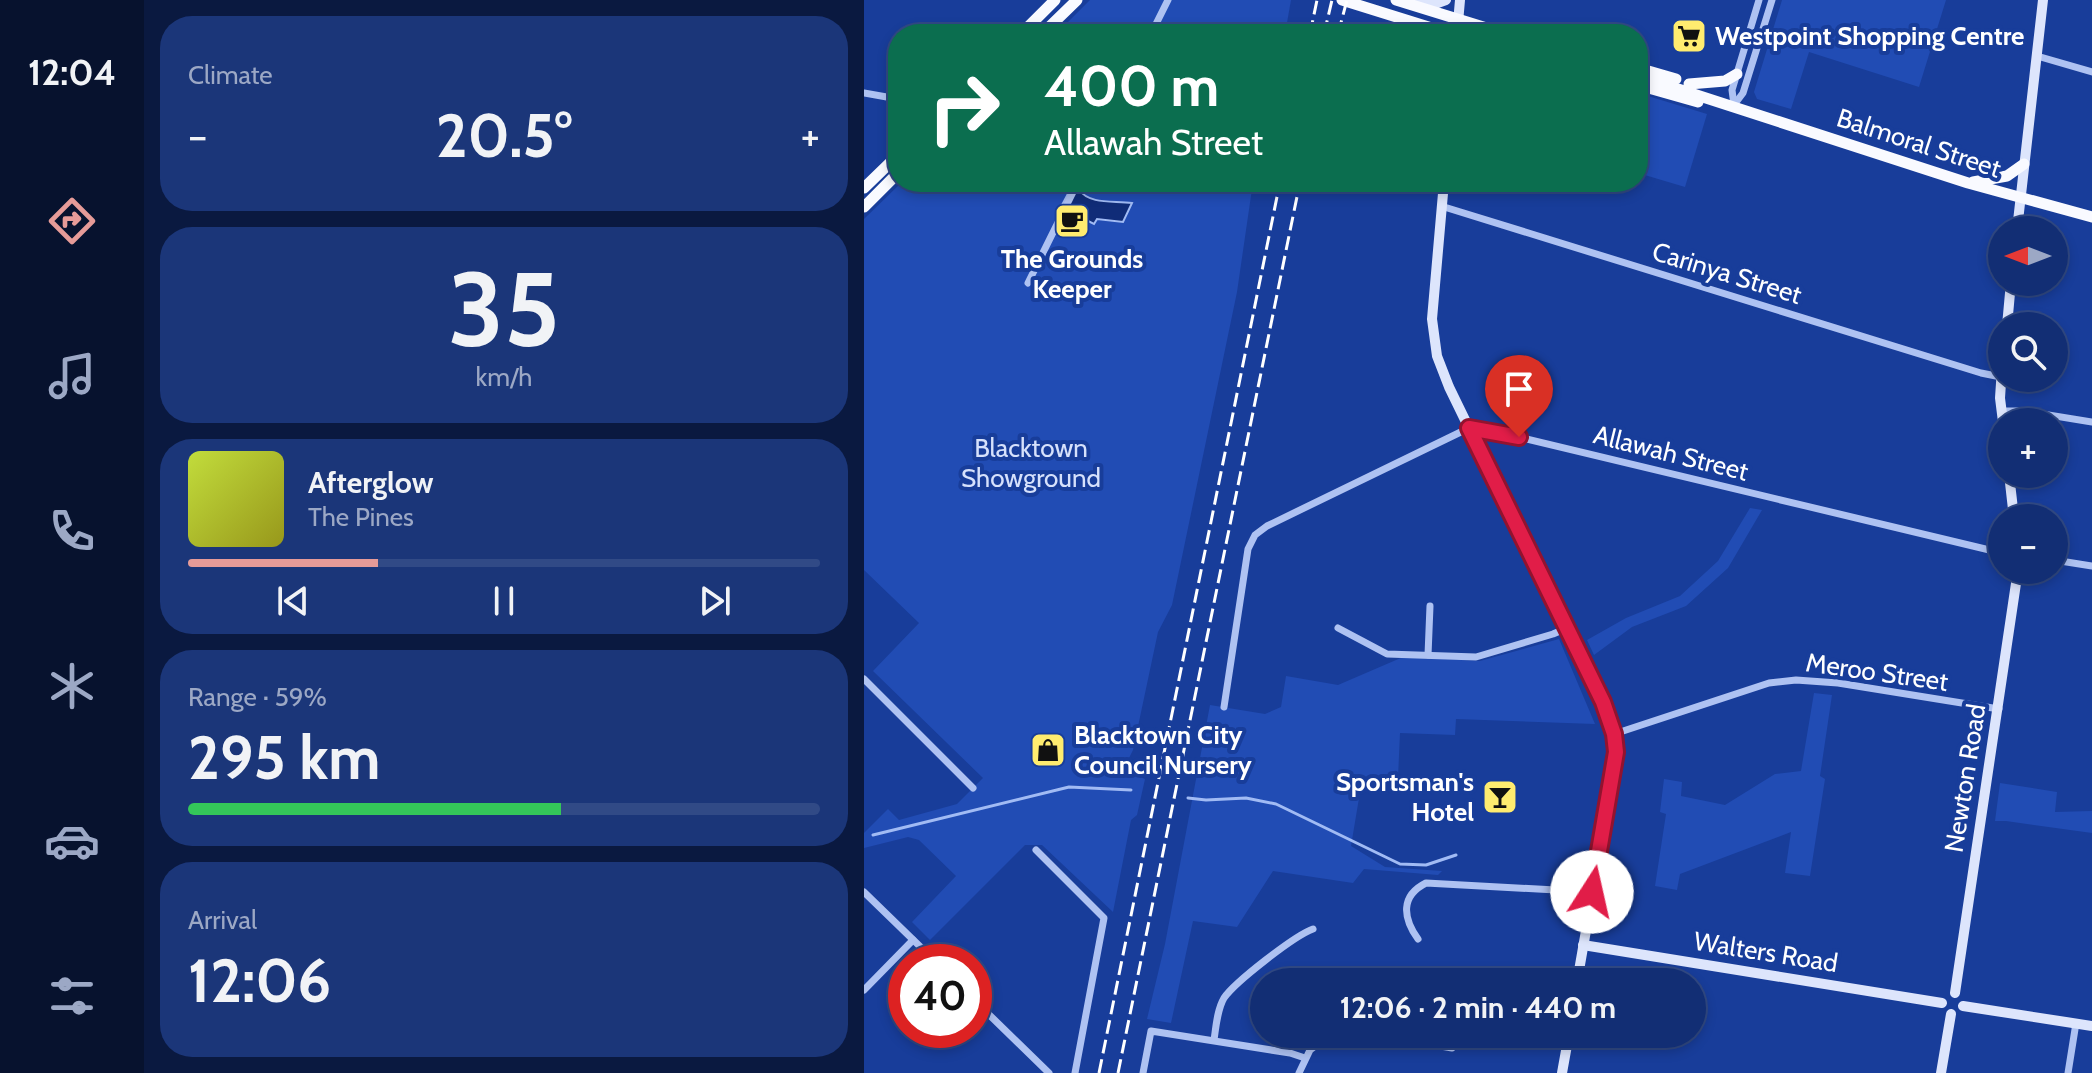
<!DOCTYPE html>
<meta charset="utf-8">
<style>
:root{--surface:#122e74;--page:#1b3679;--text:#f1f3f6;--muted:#9ca8c5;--line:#314a86;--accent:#e69b98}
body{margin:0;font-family:Cabin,sans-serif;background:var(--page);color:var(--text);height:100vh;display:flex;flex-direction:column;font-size:30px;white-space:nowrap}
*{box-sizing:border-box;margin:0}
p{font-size:26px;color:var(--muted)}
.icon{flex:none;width:44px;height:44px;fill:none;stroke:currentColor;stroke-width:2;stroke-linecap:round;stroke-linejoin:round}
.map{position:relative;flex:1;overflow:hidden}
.drawer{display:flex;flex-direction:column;gap:16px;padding:16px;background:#0a1940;width:720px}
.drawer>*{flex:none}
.banner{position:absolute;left:24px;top:24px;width:760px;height:168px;border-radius:32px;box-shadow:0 4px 12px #0003,0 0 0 2px var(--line);background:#0b6e4f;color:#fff;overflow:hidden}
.needle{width:52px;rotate:270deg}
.controls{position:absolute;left:1124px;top:216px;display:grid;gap:16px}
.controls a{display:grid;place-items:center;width:80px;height:80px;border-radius:50%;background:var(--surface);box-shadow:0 4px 12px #0003,0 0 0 2px var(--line);font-size:40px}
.speed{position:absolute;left:24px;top:944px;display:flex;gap:16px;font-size:40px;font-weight:700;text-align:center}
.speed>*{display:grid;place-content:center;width:104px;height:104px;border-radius:50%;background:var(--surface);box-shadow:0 4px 12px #0003,0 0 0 2px var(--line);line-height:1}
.speed .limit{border:12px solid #d22;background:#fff;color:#111}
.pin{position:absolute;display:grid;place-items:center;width:68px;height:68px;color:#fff;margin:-82px -34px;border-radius:50% 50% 50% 0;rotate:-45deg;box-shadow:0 0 8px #0007}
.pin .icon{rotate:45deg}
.me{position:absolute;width:88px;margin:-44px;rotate:10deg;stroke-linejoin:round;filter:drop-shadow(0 0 6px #0008)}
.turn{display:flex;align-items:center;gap:28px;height:168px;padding:0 24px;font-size:36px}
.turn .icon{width:104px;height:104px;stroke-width:2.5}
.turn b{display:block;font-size:56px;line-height:68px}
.big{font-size:60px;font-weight:700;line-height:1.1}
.drawer .widget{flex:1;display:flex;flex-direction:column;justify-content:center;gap:12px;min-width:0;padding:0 28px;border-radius:32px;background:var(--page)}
.drawer .dial{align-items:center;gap:0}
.dial b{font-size:104px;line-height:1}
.song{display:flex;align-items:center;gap:24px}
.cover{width:96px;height:96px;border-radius:12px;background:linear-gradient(135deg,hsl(70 70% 55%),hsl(60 70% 35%))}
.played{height:8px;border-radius:4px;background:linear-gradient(90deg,var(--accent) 30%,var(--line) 30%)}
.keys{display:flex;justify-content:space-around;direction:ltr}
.heat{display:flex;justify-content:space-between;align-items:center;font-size:44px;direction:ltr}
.charge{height:12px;border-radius:6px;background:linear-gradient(90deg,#34c759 59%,var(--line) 0)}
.trip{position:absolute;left:386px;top:968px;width:456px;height:80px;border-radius:40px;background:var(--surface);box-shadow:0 4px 12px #0003,0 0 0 2px var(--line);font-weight:700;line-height:80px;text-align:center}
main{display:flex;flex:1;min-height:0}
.tabs{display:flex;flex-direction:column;width:144px;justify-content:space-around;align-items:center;background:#07122e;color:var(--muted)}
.tabs .icon{width:56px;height:56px}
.tabs .selected{color:var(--accent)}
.tabs b{font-size:36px;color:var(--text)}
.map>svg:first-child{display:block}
.green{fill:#214cb4}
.water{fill:#102c78;stroke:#a1bbf4;stroke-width:2}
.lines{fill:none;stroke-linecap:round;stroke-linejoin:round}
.stream{stroke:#a1bbf4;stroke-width:3}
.street{stroke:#aec2f2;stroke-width:7}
.secondary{stroke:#dde5fc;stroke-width:10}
.primary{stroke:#f9faff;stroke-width:11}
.rail{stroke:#fff;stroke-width:3;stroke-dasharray:14 6;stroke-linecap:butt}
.route-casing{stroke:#92132f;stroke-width:20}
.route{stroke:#e11d48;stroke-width:14}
.labels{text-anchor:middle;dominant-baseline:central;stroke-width:8;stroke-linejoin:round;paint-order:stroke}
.poi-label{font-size:26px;font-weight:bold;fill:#fff;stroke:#183d9a;text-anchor:start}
.street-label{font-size:26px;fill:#fff;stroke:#183d9a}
.park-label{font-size:26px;fill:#d6e1fc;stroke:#183d9a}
</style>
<main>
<nav class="tabs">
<b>12:04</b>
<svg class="icon selected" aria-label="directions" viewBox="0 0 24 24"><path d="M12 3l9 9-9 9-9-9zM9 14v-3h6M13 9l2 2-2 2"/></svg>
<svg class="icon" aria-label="music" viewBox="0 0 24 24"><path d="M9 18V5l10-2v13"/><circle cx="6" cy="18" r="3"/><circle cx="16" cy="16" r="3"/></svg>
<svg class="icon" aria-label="phone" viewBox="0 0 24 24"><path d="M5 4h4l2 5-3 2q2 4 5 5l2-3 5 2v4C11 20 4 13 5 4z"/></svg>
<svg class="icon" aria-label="climate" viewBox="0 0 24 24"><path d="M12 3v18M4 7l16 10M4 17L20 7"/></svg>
<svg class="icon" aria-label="car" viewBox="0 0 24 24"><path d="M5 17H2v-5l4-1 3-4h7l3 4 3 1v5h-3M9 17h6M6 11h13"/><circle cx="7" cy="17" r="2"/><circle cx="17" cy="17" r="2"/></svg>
<svg class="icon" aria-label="filters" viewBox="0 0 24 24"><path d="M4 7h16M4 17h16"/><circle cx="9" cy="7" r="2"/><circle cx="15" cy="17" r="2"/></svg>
</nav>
<section class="drawer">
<div class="widget"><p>Climate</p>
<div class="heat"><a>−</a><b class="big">20.5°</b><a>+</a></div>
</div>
<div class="widget dial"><b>35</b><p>km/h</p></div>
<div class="widget">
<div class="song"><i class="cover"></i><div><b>Afterglow</b><p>The Pines</p></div></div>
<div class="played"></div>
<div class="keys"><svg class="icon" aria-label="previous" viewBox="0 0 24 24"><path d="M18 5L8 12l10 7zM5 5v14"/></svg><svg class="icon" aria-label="pause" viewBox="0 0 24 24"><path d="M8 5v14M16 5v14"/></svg><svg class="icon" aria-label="next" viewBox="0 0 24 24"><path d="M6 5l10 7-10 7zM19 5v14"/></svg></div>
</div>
<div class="widget"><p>Range · 59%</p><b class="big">295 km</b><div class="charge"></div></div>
<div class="widget"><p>Arrival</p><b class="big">12:06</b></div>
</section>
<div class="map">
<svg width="1228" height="1073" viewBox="0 0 1228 1073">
<rect width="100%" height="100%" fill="#183d9a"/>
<g class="green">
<path d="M 226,0 L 427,0 L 421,34 L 192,34 Z"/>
<path d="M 918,0 L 1082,0 L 1055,87 L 945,52 L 927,109 L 893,99 L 890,92 Z"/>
<path d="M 774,93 L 843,114 L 821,187 L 774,173 Z"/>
<path d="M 38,182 L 389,182 L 373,292 L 308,605 L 294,632 L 269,750 L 259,770 L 281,779 L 273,815 L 267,820 L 249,912 L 178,845 L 161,845 L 66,940 L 48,922 L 92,876 L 55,840 L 44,837 L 0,848 L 0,833 L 24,809 L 35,820 L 93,804 L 119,778 L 9,671 L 55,623 L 0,570 L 0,219 Z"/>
<path d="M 593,182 L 701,182 L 700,188 L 592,189 Z"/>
<path d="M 886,508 L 898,510 L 864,568 L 822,606 L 768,627 L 730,655 L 723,640 L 762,618 L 816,596 L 854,561 Z"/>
<path d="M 695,639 L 731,724 L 592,719 L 591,735 L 536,733 L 534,778 L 496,792 L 487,846 L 521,867 L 578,871 L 574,875 L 500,869 L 489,883 L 409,871 L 373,927 L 329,921 L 307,1023 L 283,1019 L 301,944 L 346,705 L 401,714 L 417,707 L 422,676 L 474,685 L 539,657 L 616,661 Z"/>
<path d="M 950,693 L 968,695 L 956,776 L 961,779 L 946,876 L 921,873 L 927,832 L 816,874 L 813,890 L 791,886 L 802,814 L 796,812 L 800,779 L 818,782 L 817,796 L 861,805 L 911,774 L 937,771 Z"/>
<path d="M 1136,783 L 1193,792 L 1191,812 L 1228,811 L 1228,833 L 1142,821 L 1131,821 Z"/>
</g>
<path class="water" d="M 207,188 L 213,191 L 214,189 C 227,206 251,200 268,203 L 259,222 L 233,219 L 230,224 L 218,218 L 220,214 L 207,208 L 205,211 L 204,208 L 198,205 Z"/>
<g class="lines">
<g class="stream">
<path d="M 324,798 L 342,800 L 382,798 L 412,804 L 536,864 L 562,865 L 592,855"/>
<path d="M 9,835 L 205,787 L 267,790"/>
</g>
<g class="street">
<path d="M 287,34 L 304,0"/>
<path d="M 1173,56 L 1228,72"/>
<path d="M 0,93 L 34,99"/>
<path d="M 870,105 L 879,93 L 908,0"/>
<path d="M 870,105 L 868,90 L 895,0"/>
<path d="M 552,182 L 579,185"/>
<path d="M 577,206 L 1117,373 L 1137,377"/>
<path d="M 164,283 L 214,182"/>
<path d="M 1138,411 L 1160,411 L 1228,422"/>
<path d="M 1190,560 L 1228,566"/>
<path d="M 474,628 L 523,654 L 612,657 L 689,634 L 703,628"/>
<path d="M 564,655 L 566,606"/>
<path d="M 0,679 L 109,788"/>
<path d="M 360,707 L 384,549 L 391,535 L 403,526 L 605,428 L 625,430 L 1138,553"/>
<path d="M 750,734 L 905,683 L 932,680 L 974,683 L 1135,709"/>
<path d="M 172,850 L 240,918 L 211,1073"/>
<path d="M 0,892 L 72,962"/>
<path d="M 554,939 C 539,918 536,896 562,883 L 728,892"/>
<path d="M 0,990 L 49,940"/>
<path d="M 110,1000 L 185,1073"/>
<path d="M 509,1034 L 588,1048"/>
<path d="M 350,1040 C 352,1027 353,1010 360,998 C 371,982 430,936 449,929"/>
<path d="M 279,1073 L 287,1031 L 426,1053 L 441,1058"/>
<path d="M 435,1073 L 446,1050 L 467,1034"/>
<path d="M 1204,1073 L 1212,1023"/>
</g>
<g class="secondary">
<path d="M 551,4 L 571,4 L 582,0"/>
<path d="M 593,34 L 596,0"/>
<path d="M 580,182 L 568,319 L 573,356 L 585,387 L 731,687 C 749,724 754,742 748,782 L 713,982"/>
<path d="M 1153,230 L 1179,0"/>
<path d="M 1143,326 L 1147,282"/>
<path d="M 1138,368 L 1136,398 L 1139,422"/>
<path d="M 1145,474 L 1150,518"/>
<path d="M 719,945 L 1078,1003"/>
<path d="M 1091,993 L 1154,570"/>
<path d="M 1099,1006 L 1228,1026"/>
<path d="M 698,1073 L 705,1034"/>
<path d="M 1077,1073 L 1087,1014"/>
</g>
<g class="primary">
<path d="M 478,0 L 587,34"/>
<path d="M 532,0 L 642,34"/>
<path d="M 157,34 L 191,0"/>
<path d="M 178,34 L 213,0"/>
<path d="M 774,68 L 812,79"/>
<path d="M 774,76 L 1104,183 L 1228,217"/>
<path d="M 825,84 L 861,81 L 873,74"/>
<path d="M 774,85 L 834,102"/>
<path d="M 1109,182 L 1143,176 L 1160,164"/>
<path d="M 0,188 L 34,155"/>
<path d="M 0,207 L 34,173"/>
</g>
<g class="rail">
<path d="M 446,34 L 453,0"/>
<path d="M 460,34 L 468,0"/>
<path d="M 474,34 L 483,0"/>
<path d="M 235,1073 L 416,182"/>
<path d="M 254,1073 L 436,182"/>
</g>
</g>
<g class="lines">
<defs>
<path id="route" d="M 655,437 L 605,428 L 739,702 L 750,734 L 752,752 L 728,892"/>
</defs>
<use href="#route" class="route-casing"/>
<use href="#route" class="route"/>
</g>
<defs>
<symbol id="supermarket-square" viewBox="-11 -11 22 22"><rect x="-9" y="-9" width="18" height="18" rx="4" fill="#ffec6f" stroke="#183d9a"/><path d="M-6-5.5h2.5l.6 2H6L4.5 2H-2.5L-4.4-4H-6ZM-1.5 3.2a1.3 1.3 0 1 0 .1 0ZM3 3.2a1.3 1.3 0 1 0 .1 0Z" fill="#111"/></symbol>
<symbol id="cafe-square" viewBox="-11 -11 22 22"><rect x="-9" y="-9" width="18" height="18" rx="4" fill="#ffec6f" stroke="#183d9a"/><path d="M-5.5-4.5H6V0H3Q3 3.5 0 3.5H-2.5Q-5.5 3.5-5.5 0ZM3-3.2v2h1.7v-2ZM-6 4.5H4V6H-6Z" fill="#111"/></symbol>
<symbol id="shop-square" viewBox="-11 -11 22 22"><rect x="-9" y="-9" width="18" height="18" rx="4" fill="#ffec6f" stroke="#183d9a"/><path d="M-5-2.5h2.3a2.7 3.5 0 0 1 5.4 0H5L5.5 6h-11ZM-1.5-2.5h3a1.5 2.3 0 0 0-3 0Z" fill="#111"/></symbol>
<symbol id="bar-square" viewBox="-11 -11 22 22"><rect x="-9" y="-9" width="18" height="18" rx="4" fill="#ffec6f" stroke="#183d9a"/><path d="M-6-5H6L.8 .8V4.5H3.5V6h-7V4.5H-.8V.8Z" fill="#111"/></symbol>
</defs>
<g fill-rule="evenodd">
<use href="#supermarket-square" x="805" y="16" width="40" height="40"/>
<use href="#cafe-square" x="188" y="201" width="40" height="40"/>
<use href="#shop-square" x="164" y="730" width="40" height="40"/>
<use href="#bar-square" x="616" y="777" width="40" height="40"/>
</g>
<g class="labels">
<g class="poi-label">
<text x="851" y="36">Westpoint Shopping Centre</text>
<text x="208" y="259" text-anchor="middle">The Grounds<tspan x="208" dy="30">Keeper</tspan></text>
<text x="210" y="735">Blacktown City<tspan x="210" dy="30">Council Nursery</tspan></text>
<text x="610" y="782" text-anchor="end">Sportsman's<tspan x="610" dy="30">Hotel</tspan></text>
</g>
<g class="street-label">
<text transform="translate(1055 143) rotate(18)">Balmoral Street</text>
<text transform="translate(863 273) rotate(17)">Carinya Street</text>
<text transform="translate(807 453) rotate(14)">Allawah Street</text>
<text transform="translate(1013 672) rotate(8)">Meroo Street</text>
<text transform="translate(1101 778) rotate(-81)">Newton Road</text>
<text transform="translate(902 952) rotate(9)">Walters Road</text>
</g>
<g class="park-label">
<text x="167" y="448">Blacktown<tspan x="167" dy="30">Showground</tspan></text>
</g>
</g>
</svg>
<div class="controls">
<a><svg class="needle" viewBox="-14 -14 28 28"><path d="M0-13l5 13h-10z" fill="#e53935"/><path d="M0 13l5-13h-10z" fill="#9ca8c5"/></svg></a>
<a><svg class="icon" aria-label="search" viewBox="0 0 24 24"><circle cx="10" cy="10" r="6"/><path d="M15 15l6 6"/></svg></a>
<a>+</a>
<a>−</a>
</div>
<div class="speed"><div class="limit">40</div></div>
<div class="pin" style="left:655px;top:437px;background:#d93025"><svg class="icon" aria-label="arrive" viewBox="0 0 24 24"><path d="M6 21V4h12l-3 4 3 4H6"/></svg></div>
<svg class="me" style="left:728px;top:892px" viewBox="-20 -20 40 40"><circle r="19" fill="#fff"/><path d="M0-13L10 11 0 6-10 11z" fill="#e11d48"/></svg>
<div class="trip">12:06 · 2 min · 440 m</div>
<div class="banner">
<div class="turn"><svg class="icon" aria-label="right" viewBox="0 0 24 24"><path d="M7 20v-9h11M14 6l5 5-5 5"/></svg><div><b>400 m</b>Allawah Street</div></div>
</div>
</div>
</main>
